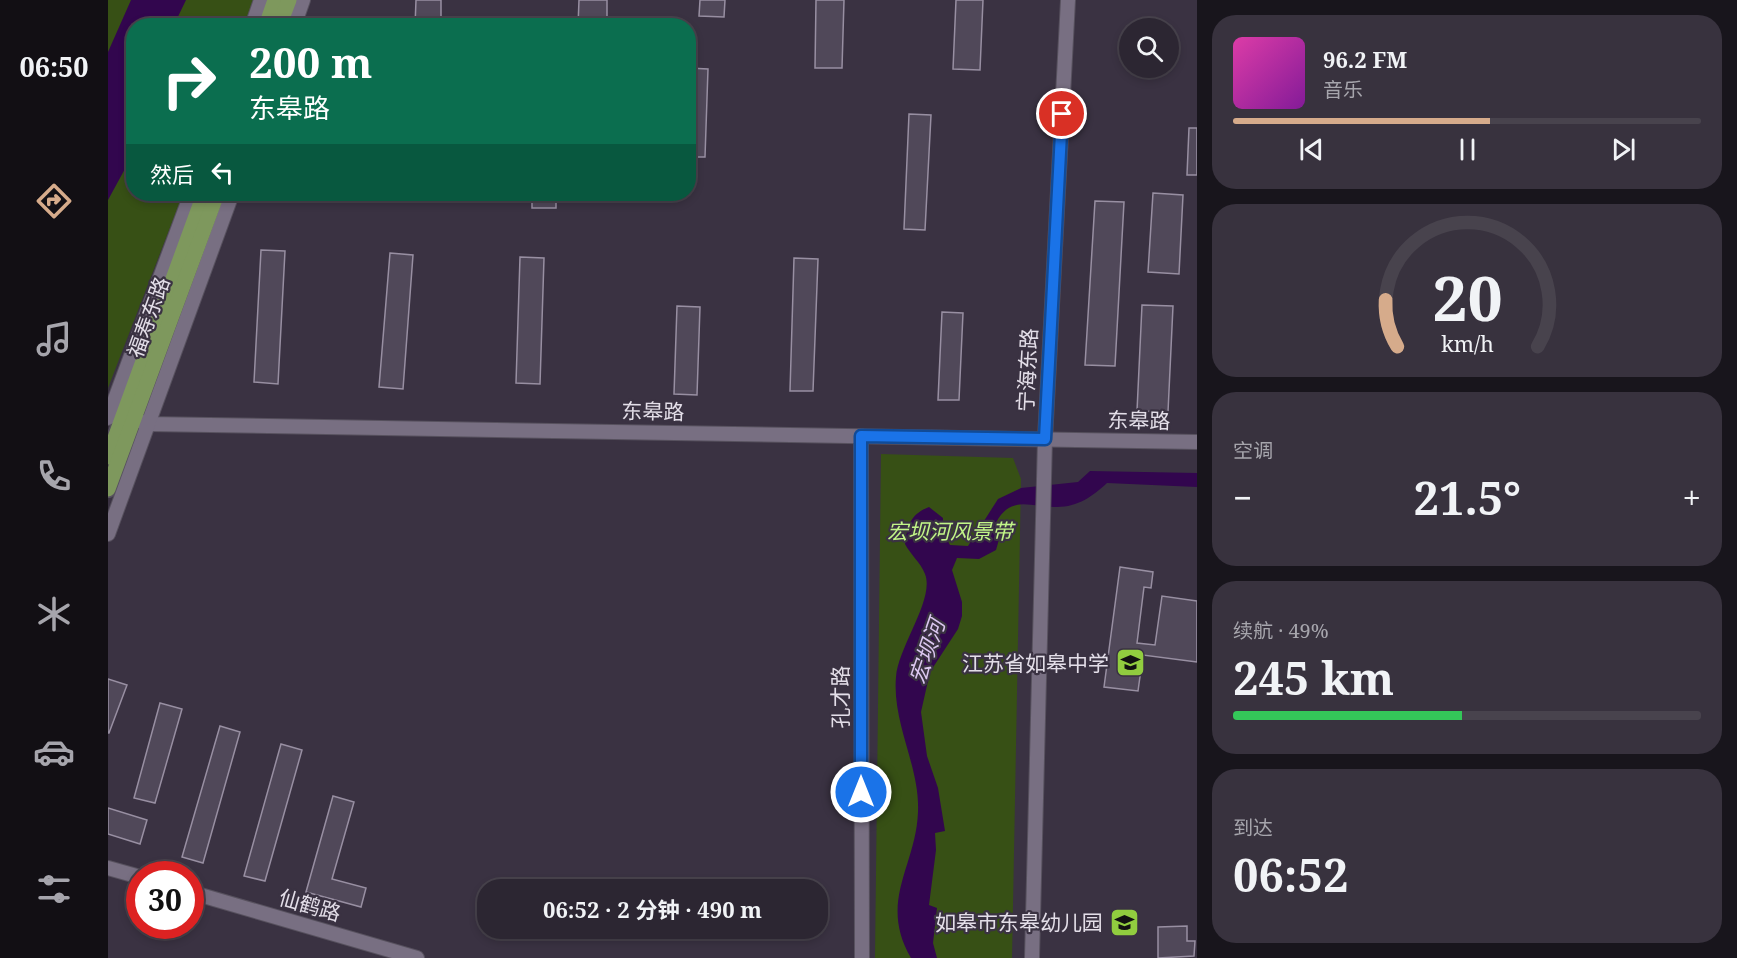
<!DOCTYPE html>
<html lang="zh">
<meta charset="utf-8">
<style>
:root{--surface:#2c2632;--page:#38323e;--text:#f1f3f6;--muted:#a6a5ac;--line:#48434d;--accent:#d6ab8b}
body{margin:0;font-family:"Noto Serif","Noto Sans SC",serif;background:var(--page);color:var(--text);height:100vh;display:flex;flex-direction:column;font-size:22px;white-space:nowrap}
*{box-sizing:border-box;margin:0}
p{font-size:20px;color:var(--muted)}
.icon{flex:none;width:33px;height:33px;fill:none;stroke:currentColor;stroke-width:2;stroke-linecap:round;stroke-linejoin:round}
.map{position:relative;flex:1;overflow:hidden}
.side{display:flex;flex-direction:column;gap:15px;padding:15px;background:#18151c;width:540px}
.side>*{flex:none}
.top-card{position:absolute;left:18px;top:18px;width:570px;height:183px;border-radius:24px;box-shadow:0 3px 9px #0003,0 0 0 2px var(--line);background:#0b6e4f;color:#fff;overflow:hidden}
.buttons{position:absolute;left:1011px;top:18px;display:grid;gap:12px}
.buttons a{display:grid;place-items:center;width:60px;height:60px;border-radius:50%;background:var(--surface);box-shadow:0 3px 9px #0003,0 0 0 2px var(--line);font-size:30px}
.speed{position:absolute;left:18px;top:861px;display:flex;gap:12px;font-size:30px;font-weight:700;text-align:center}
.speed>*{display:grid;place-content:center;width:78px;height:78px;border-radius:50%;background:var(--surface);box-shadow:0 3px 9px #0003,0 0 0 2px var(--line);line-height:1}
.speed .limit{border:9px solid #d22;background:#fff;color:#111}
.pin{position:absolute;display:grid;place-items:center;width:51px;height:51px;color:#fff;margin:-26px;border:3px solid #fff;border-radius:50%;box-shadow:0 2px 6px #0007}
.me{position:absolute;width:66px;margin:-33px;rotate:0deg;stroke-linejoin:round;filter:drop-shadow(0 0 4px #0008)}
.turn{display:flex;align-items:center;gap:21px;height:126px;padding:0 24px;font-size:27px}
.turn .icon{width:78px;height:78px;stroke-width:2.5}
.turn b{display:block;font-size:42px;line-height:51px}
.then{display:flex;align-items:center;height:57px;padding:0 24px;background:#0003;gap:12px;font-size:22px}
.big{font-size:45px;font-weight:700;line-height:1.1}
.side .card{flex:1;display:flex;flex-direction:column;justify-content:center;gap:9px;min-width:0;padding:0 21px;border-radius:24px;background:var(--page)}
.side .dial{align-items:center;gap:0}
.dial svg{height:156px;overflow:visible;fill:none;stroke:var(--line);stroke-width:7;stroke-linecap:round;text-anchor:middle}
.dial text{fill:var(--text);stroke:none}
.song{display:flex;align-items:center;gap:18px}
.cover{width:72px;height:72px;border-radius:9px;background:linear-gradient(135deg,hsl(320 70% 55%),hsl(290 70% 35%))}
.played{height:6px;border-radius:3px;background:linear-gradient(90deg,var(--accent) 55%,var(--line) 55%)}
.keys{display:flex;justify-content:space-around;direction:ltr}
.heat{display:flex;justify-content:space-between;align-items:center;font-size:33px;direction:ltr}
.charge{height:9px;border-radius:4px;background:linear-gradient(90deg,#34c759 49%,var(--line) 0)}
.trip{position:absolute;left:369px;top:879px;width:351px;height:60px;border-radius:24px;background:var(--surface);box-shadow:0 3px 9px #0003,0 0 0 2px var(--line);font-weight:700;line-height:60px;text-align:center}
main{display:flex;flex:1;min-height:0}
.tabs{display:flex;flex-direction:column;width:108px;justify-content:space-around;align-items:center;background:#120f14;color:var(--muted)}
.tabs .icon{width:42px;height:42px}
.tabs .active{color:var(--accent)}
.tabs b{font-size:27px;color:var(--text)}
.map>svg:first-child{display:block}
.green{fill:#375015}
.water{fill:#32064e}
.building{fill:#504859;stroke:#988fa2;stroke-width:1.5}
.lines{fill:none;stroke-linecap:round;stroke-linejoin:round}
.minor-casing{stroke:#57515e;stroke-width:16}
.major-casing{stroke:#57515e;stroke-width:18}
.minor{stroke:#786f82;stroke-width:14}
.major{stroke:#7e985d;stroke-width:15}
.route-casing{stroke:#114b97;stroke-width:15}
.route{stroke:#1a73e8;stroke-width:10}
.labels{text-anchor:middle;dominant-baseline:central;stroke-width:4.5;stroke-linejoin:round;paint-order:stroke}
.street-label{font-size:21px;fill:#e3dee8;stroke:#3a3242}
.park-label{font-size:21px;font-style:italic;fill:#c2f688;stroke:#3a3242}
.poi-label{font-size:21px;fill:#e3dee8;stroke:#3a3242;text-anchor:end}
.water-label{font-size:22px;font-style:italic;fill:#dbc7f0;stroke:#3a3242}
</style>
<main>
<nav class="tabs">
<b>06:50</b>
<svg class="icon active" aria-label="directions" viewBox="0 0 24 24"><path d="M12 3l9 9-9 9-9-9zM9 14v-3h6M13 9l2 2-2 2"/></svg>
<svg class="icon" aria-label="music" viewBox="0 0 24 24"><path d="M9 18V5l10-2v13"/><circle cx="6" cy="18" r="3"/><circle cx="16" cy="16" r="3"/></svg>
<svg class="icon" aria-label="phone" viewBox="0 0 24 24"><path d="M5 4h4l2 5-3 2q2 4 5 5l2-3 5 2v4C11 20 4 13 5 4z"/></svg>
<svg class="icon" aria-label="climate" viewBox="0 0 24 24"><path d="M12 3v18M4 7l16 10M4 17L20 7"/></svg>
<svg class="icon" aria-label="car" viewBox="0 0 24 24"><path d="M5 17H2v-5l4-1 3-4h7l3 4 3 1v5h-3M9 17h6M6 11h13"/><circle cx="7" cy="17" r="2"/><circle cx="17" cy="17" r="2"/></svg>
<svg class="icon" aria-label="filters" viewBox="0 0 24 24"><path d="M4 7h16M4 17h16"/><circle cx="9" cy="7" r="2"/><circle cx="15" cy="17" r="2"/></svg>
</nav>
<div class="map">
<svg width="1089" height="958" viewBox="0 0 1089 958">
<rect width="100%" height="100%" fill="#3a3242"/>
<g class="green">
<path d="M 0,0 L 146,0 L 137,25 L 26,26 L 26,194 L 75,194 L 0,388 Z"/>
<path d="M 773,454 L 905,458 L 913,479 L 904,958 L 767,958 Z"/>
</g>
<g class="water">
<path d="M 23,0 L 78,0 L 66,25 L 26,26 L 24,145 L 18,167 L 0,200 L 0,52 Z"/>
<path d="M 982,471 L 1089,473 L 1089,487 L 999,483 C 985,496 970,507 949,507 C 923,508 902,493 887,525 L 892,536 L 888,550 L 871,559 L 849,558 L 844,570 L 854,602 L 854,616 L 850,629 L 822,672 L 813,712 L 819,756 L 830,788 L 837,831 L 827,833 L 828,850 L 821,905 L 829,908 L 825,943 L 829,958 L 803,958 C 770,901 808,867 810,812 C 812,766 784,724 788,677 C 790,647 827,599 817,574 C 813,563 802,554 797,544 C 799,525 803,514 821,507 L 835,518 L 835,532 L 842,545 L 860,546 L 890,499 L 913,488 L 970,482 Z"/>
</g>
<g class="building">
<path d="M 308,0 L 333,0 L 333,26 L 307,26 Z"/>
<path d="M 471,0 L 499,0 L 499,26 L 470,26 Z"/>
<path d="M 592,0 L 617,0 L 616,17 L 591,16 Z"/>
<path d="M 708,0 L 736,0 L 734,68 L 707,68 Z"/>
<path d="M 848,0 L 875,0 L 872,70 L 845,69 Z"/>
<path d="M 580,68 L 600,69 L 597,157 L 580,157 Z"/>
<path d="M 801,114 L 823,115 L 817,230 L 796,229 Z"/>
<path d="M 1081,128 L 1089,128 L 1089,175 L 1079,175 Z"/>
<path d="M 1045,193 L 1075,195 L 1071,274 L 1040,272 Z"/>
<rect x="424" y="194" width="24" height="14"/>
<path d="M 987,201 L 1016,202 L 1007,366 L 977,365 Z"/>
<path d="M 153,250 L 177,251 L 170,384 L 146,382 Z"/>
<path d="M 282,253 L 305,255 L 295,389 L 271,387 Z"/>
<path d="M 412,257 L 436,258 L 432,384 L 408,383 Z"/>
<path d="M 686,258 L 710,259 L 705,391 L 682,391 Z"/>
<path d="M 1034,305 L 1065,306 L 1060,412 L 1029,411 Z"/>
<path d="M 569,306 L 592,307 L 589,395 L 566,394 Z"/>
<path d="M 834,312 L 855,313 L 851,400 L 830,400 Z"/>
<path d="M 1012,567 L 1045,572 L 1043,588 L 1036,587 L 1029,643 L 1047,645 L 1054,596 L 1089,601 L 1089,662 L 1035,655 L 1030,691 L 996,687 Z"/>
<path d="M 0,679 L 19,685 L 1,733 L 0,733 Z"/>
<path d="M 52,703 L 74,709 L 47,803 L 26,798 Z"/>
<path d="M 112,726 L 132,732 L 95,863 L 74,857 Z"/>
<path d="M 173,744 L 194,750 L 157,881 L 136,876 Z"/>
<path d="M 225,796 L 246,802 L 224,879 L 258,888 L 253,907 L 198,892 Z"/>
<path d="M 0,808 L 39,820 L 32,844 L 0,834 Z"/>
<path d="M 1079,926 L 1079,941 L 1087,941 L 1086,956 L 1050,958 L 1050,927 Z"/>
</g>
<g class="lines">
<defs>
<g id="minor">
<path d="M 144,26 L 153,0"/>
<path d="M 186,26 L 195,0"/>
<path d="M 3,411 L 40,424 L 1089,442"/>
<path d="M 0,418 L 83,194"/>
<path d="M 753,436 L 754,958"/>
<path d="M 0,534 L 124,194"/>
<path d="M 0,868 L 32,877"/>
<path d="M 82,892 L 309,958"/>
<path d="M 924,958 L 937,439 L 960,0"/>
</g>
<g id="major">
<path d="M 158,26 L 167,0"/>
<path d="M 171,26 L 181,0"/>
<path d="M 0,457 L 96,194"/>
<path d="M 0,489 L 109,194"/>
</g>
</defs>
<use href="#minor" class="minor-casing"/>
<use href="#major" class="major-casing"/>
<use href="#minor" class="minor"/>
<use href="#major" class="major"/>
</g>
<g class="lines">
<defs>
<path id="route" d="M 753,792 L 753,436 L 937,439 L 954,114"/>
</defs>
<use href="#route" class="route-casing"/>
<use href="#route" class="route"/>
</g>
<defs>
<symbol id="school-square" viewBox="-11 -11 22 22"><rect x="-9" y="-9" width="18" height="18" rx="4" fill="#91cd3f" stroke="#3a3242"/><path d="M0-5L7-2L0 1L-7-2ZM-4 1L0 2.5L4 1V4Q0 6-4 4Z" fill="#111"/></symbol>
</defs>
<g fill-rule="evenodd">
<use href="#school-square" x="1006" y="646" width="33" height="33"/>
<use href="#school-square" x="1000" y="906" width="33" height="33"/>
</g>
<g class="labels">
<g class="street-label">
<text transform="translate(40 317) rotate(-70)">福寿东路</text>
<text transform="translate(919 370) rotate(-87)">宁海东路</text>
<text transform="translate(545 411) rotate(1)">东皋路</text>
<text transform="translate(1031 420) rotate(1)">东皋路</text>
<text transform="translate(732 697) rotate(-90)">孔才路</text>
<text transform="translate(202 905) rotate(16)">仙鹤路</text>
</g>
<g class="park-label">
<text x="842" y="531">宏坝河风景带</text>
</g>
<g class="poi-label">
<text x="1001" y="663">江苏省如皋中学</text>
<text x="995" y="922">如皋市东皋幼儿园</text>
</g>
<g class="water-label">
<text transform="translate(818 651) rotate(-71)">宏坝河</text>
</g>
</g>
</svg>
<div class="buttons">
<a><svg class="icon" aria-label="search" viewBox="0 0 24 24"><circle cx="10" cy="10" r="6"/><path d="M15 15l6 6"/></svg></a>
</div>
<div class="speed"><div class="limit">30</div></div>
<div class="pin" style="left:954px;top:114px;background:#d93025"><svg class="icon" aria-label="arrive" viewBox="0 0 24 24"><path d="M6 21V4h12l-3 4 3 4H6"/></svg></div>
<svg class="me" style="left:753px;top:792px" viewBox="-20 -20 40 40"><circle r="17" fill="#1a73e8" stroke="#fff" stroke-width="3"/><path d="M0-11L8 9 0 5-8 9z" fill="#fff"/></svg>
<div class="trip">06:52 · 2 分钟 · 490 m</div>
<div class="top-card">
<div class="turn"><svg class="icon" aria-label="right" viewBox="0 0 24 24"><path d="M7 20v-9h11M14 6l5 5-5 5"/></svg><div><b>200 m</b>东皋路</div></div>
<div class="then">然后<svg class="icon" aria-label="left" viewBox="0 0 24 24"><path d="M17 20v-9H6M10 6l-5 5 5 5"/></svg></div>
</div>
</div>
<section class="side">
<div class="card">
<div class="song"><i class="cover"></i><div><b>96.2 FM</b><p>音乐</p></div></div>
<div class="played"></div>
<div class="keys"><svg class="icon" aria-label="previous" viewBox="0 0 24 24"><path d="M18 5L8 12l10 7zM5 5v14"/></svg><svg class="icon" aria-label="pause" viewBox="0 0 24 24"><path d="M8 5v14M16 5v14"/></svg><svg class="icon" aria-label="next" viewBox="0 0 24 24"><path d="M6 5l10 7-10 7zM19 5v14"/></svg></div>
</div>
<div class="card dial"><svg viewBox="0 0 100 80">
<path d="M14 69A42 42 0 1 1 86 69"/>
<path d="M14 69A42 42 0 0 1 8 45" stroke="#d6ab8b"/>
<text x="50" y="56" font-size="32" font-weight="700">20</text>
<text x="50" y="72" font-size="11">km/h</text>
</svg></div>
<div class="card"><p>空调</p>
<div class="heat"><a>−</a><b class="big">21.5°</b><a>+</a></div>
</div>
<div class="card"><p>续航 · 49%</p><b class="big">245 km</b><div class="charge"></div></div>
<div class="card"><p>到达</p><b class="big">06:52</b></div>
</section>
</main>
